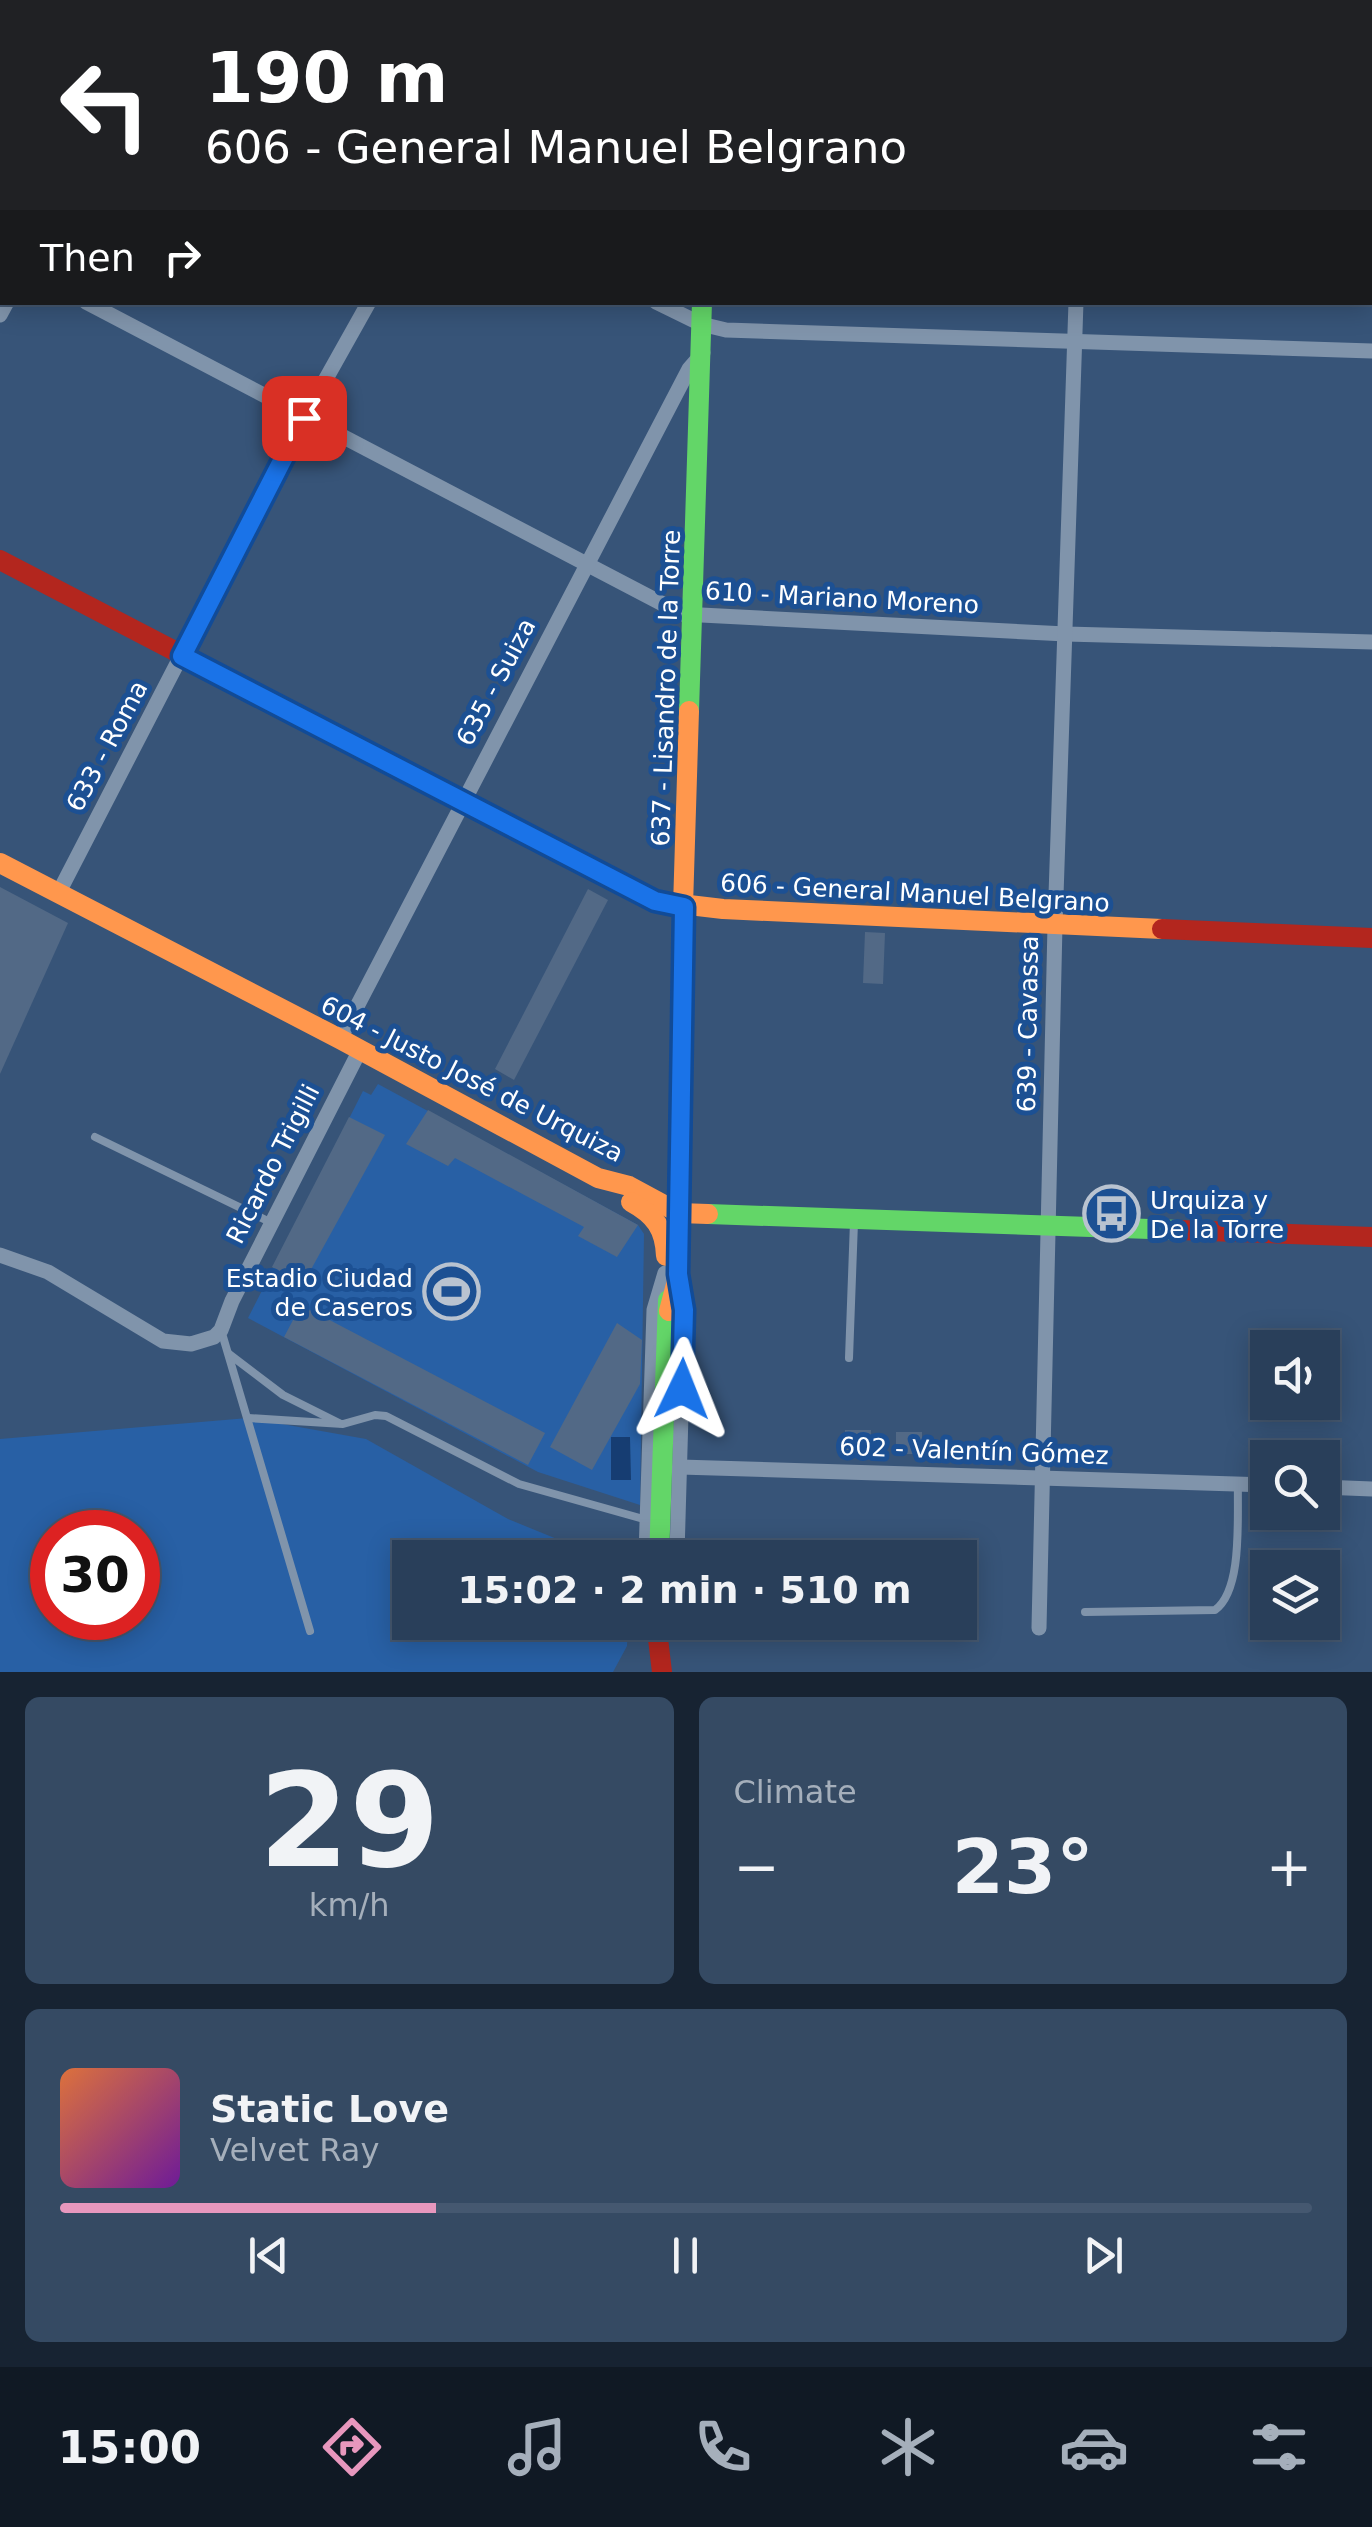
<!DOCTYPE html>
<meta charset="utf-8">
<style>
:root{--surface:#293f5a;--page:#354a63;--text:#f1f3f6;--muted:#a5afbb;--line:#455870;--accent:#e797bd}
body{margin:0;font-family:"DejaVu Sans",sans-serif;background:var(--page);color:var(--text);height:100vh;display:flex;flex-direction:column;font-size:38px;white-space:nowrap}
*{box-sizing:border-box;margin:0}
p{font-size:32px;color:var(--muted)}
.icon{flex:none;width:55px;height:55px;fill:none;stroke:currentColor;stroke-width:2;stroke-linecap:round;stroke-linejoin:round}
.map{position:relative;height:1672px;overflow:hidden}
.panel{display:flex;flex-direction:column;gap:25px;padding:25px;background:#172332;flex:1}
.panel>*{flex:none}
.banner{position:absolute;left:0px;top:0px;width:1372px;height:305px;box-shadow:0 5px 25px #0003,0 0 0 2px var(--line);background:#202124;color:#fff;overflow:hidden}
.buttons{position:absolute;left:1250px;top:1330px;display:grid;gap:20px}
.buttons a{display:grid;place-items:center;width:90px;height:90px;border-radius:0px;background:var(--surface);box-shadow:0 5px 25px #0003,0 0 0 2px var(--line);font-size:50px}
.speed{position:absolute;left:30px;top:1510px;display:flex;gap:20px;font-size:50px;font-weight:700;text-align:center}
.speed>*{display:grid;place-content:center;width:130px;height:130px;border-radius:50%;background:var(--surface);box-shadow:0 5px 25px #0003,0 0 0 2px var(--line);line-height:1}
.speed .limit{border:15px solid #d22;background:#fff;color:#111}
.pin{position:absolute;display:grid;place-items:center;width:85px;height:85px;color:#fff;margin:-42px;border-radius:20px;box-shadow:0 5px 15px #0006}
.me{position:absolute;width:110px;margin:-55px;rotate:2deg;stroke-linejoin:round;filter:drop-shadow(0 0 8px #0008)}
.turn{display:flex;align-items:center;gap:35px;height:210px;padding:0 40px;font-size:45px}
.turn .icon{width:130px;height:130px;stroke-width:2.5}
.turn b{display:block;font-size:70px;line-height:85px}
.then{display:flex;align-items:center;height:95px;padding:0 40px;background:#0003;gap:20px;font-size:38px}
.big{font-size:75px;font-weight:600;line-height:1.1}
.panel .widget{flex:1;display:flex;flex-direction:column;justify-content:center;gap:15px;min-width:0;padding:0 35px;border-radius:15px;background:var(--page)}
.panel .dial{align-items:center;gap:0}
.dial b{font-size:130px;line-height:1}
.song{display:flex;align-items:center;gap:30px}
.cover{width:120px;height:120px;border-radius:15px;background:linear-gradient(135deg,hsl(20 70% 55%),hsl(280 70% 35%))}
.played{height:10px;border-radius:5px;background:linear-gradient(90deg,var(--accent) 30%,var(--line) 30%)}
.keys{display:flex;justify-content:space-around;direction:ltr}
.heat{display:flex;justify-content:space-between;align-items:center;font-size:55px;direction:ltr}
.panel .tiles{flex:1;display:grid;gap:25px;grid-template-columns:1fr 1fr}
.widget:last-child{grid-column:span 2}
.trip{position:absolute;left:392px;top:1540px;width:585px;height:100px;border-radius:0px;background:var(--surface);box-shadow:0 5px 25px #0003,0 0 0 2px var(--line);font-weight:600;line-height:100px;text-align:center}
.tab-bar{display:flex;height:160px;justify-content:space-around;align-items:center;background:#101924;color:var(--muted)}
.tab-bar .icon{width:70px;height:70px}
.tab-bar .current{color:var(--accent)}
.tab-bar b{font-size:45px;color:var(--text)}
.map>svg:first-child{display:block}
.green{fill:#2860a5;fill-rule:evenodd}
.water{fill:#163d72}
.building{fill:#526986}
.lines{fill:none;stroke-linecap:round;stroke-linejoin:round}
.lane{stroke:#8094ab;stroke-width:8}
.street{stroke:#8094ab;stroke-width:15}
.fast{stroke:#63d668;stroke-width:20}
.slow{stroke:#ff974d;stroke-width:20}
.jam{stroke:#b3261e;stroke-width:20}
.route-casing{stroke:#114b97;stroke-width:25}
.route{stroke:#1a73e8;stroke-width:18}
.labels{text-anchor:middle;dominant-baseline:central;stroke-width:10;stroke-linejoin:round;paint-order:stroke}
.street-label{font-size:25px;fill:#fff;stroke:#1c5093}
.poi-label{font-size:25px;fill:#fff;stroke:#1c5093;text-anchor:start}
</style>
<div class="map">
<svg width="1372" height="1672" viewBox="0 0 1372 1672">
<rect width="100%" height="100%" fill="#375478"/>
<g class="green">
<path d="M 378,1084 L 638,1225 L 644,1234 L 640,1505 L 538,1472 L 248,1318 L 363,1091 L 371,1095 Z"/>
<path d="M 248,1418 L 366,1439 L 508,1519 L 601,1557 L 410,1558 L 410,1622 L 628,1623 L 627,1646 L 613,1672 L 0,1672 L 0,1439 ZM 52,1532 L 138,1532 L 138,1618 L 52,1618 Z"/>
</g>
<path class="water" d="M 611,1437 L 630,1437 L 631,1480 L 611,1480 Z"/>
<g class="building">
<path d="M 0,887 L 68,923 L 0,1074 Z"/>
<path d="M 588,889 L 608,900 L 514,1080 L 495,1069 Z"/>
<path d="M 865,932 L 885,933 L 883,984 L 863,983 Z"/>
<path d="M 428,1110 L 638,1225 L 617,1257 L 578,1236 L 584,1227 L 455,1158 L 448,1166 L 406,1144 Z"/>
<path d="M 349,1117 L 385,1135 L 303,1284 L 272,1267 Z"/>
<path d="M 301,1305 L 545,1433 L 528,1465 L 284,1337 Z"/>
<path d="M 617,1323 L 642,1340 L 640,1384 L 592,1470 L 550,1447 Z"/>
<path d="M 845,1430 L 871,1430 L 870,1452 L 845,1452 Z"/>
<rect x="896" y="1432" width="26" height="22"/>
</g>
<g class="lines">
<g class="lane">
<path d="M 95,1137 L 272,1223"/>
<path d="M 221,1330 L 310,1631"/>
<path d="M 229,1354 L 283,1395 L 339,1423"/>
<path d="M 849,1358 L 854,1222"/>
<path d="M 248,1418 L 343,1424 L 375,1415 L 386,1416 L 519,1484 L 647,1520"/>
<path d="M 1085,1612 L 1215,1610 C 1243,1590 1237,1517 1238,1484"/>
</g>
<g class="street">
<path d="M 86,0 L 91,2"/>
<path d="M 168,2 L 170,0"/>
<path d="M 524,2 L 526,0"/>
<path d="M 1087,2 L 1087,0"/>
<path d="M 0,256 L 2,258"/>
<path d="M 86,302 L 682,614 L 1066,634 L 1372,642"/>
<path d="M 656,302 L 701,324 L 726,330 L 1372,351"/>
<path d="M 0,315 L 7,302"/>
<path d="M 58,894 L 304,418 L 369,302"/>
<path d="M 340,1039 L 689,369 L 703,353"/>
<path d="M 0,1255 L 48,1272 L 163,1341 L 191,1344 L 214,1337 L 221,1330 L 232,1301 L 360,1050"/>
<path d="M 680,1467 L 1268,1485"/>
<path d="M 1322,1487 L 1372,1489"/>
<path d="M 646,1554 L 654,1310 L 665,1273"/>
<path d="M 677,1554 L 684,1310 L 680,1282"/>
<path d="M 1039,1628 L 1055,925 L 1076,302"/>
</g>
<g class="fast">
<path d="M 685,0 L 688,2"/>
<path d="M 689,711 L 702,302"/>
<path d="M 708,1214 L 1180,1230"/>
<path d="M 659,1558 L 668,1300"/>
</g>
<g class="slow">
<path d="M 442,790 L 655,901 L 723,909 L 1162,929"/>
<path d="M 0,863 L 340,1039 L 598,1178 L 629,1186 L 679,1213 L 708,1214"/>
<path d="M 631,1202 C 655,1215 665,1229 666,1256"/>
<path d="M 669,1311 L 679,1273 L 683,907 L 689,711"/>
</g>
<g class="jam">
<path d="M 715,0 L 715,2"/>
<path d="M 1370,50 L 1372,50"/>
<path d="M 0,560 L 442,790"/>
<path d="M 1162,929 L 1372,938"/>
<path d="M 1180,1230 L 1372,1237"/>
<path d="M 656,1622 L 662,1672"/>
</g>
</g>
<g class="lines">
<defs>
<path id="route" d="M 304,418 L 182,656 L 655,901 L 684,907 L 678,1274 L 684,1310 L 682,1389"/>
</defs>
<use href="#route" class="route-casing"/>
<use href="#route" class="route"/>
</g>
<defs>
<symbol id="bus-ring" viewBox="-11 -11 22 22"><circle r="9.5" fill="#1c5093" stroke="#b9c3d0" stroke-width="1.5"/><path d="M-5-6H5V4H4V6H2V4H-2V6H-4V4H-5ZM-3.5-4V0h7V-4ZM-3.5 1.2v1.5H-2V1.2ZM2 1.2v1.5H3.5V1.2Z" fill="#b9c3d0"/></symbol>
<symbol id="stadium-ring" viewBox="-11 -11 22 22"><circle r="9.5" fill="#1c5093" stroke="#b9c3d0" stroke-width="1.5"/><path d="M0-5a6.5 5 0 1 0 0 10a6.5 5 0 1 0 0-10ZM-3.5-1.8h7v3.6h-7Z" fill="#b9c3d0"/></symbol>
</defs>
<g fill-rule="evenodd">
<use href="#bus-ring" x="1080" y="1182" width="63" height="63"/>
<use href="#stadium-ring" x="420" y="1260" width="63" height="63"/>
</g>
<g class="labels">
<g class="street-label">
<text transform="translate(842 598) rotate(3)">610 - Mariano Moreno</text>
<text transform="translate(496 682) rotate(-62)">635 - Suiza</text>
<text transform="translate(666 688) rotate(-88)">637 - Lisandro de la Torre</text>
<text transform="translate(107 746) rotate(-62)">633 - Roma</text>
<text transform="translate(915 893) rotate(3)">606 - General Manuel Belgrano</text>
<text transform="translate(1028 1024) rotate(-89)">639 - Cavassa</text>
<text transform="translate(472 1079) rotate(27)">604 - Justo José de Urquiza</text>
<text transform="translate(273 1164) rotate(-63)">Ricardo Trigilli</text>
<text transform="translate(974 1451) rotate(2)">602 - Valentín Gómez</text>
</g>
<g class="poi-label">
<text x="1150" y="1200">Urquiza y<tspan x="1150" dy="29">De la Torre</tspan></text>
<text x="413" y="1278" text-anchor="end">Estadio Ciudad<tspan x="413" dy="29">de Caseros</tspan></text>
</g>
</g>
</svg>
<div class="buttons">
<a><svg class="icon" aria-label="sound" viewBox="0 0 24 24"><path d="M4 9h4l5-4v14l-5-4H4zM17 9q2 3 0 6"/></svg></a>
<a><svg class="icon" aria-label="search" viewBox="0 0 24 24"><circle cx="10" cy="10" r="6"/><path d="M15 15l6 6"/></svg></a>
<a><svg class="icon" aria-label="layers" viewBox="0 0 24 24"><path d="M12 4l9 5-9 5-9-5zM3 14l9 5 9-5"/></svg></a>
</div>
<div class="speed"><div class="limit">30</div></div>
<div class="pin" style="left:304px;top:418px;background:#d93025"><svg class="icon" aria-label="arrive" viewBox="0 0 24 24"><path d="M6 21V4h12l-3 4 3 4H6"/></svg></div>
<svg class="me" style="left:682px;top:1389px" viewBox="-20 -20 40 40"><path d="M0-17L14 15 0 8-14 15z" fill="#1a73e8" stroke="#fff" stroke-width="4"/></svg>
<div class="trip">15:02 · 2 min · 510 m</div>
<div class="banner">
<div class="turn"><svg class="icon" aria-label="left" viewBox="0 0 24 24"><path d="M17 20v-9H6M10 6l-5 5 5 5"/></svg><div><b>190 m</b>606 - General Manuel Belgrano</div></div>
<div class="then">Then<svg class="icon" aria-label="right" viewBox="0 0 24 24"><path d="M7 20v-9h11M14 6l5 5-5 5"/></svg></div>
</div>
</div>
<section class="panel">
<div class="tiles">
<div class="widget dial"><b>29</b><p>km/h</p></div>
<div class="widget"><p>Climate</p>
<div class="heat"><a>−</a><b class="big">23°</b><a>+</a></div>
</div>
<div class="widget">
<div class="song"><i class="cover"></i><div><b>Static Love</b><p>Velvet Ray</p></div></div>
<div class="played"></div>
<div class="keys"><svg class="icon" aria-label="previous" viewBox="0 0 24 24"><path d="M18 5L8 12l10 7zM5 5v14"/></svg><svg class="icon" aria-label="pause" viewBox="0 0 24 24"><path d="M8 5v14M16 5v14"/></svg><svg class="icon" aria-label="next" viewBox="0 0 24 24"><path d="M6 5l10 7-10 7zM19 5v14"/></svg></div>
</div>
</div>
</section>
<nav class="tab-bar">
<b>15:00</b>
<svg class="icon current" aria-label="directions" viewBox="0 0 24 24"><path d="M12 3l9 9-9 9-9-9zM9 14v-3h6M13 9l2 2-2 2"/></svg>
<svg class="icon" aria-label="music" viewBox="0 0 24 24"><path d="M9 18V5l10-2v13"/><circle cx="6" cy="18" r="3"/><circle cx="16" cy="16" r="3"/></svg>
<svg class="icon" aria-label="phone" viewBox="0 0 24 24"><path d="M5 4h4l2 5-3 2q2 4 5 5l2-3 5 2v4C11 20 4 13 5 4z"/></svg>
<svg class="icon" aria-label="climate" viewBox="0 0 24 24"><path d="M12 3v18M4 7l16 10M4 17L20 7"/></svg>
<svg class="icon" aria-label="car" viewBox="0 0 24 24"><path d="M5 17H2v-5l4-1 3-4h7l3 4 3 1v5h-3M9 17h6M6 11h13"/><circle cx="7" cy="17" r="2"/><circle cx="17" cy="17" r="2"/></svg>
<svg class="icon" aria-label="filters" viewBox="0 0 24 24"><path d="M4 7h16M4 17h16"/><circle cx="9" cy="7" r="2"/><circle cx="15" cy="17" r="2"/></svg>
</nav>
